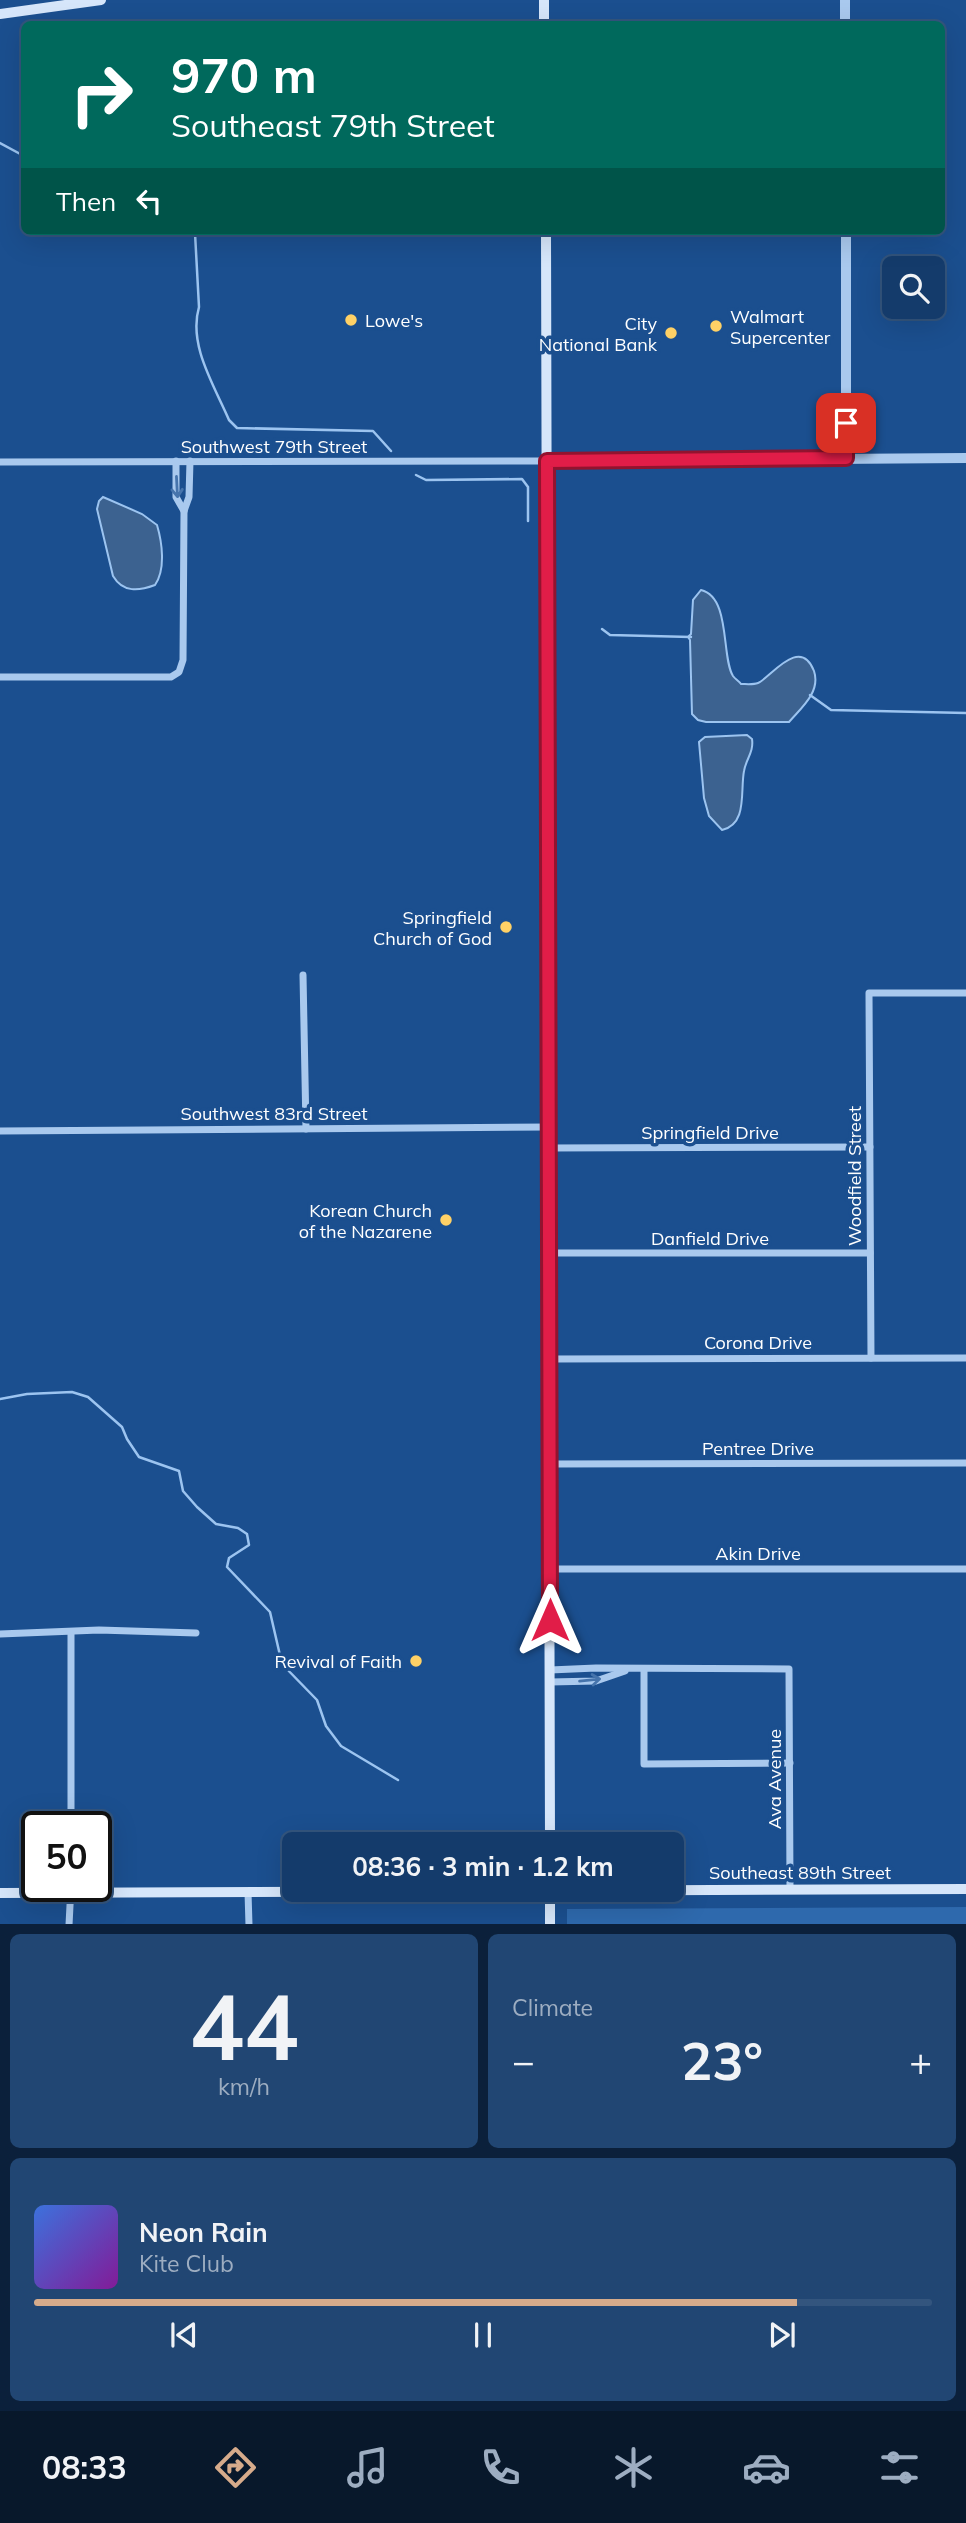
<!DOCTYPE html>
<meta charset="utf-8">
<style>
:root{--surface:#143b6b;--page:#214673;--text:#f1f3f6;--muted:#9dadc1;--line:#33557e;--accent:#d6ab8b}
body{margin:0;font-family:Mulish,sans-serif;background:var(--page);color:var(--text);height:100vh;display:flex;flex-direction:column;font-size:26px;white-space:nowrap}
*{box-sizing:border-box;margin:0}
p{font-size:23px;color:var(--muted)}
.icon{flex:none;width:38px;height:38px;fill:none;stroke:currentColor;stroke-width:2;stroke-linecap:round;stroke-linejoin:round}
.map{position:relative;height:1924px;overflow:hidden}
.panel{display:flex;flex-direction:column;gap:10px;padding:10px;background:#0b203b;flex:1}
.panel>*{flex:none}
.top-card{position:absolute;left:21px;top:21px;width:924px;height:214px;border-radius:10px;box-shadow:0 7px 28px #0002,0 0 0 2px var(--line);background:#00695c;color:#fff;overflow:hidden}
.fabs{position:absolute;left:882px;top:256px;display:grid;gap:14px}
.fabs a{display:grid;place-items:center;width:63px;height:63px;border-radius:10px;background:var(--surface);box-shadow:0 7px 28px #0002,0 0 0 2px var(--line);font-size:35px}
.speed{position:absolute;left:21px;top:1811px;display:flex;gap:14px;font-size:35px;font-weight:700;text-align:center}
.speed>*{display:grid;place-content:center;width:91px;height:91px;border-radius:50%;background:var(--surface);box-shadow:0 7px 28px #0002,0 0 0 2px var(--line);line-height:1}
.speed .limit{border:4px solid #111;border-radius:10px;background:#fff;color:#111}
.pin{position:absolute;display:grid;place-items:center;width:60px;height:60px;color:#fff;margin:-30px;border-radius:14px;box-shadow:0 4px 10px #0006}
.me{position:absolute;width:77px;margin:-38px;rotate:0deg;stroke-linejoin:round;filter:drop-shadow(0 0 5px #0008)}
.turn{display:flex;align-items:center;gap:24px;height:147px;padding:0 35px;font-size:32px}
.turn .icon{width:91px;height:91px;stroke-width:2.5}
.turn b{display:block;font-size:49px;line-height:60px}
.then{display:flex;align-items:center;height:66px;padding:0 35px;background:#0003;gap:14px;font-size:26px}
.big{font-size:52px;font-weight:700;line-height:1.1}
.panel .card{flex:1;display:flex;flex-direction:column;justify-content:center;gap:10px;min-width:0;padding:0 24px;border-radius:10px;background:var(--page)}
.panel .dial{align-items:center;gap:0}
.dial b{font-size:91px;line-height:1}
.song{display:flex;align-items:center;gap:21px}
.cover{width:84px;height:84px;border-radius:10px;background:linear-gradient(135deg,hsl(220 70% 55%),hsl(290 70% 35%))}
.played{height:7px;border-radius:4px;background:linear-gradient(90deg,var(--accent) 85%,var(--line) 85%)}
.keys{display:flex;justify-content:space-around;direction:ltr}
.heat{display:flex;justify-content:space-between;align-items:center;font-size:38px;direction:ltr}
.panel .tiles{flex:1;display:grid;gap:10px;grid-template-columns:1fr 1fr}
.card:last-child{grid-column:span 2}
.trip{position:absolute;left:282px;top:1832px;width:402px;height:70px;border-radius:10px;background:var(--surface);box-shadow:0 7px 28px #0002,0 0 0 2px var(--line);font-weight:700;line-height:70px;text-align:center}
.dock{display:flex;height:112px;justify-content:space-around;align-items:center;background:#08182b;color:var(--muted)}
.dock .icon{width:49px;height:49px}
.dock .current{color:var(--accent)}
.dock b{font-size:32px;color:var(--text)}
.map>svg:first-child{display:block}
.green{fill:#2e69ad}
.water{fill:#3c6290;stroke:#9cc4f0;stroke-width:2}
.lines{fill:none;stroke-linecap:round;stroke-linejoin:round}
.stream{stroke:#9cc4f0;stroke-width:2.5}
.minor{stroke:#a9c9ee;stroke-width:7}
.tertiary{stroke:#a9c9ee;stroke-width:10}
.secondary{stroke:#d6e6fa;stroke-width:10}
.oneway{stroke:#4674ac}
.route-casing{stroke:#92132f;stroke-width:18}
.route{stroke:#e11d48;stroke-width:12}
.poi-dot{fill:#ffd166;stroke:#1b4f8f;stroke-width:2.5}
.labels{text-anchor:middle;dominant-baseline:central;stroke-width:7;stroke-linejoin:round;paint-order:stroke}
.poi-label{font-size:18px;fill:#fff;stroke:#1b4f8f;text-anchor:end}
.street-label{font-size:18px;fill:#fff;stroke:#1b4f8f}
</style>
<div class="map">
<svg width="966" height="1925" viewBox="0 0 966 1925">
<rect width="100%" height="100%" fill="#1b4f8f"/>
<path class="green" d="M 966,1907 L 966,1925 L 567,1924 L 567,1909 Z"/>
<g class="water">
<path d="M 103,497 L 142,514 L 157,525 C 162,542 166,569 155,585 C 139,591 123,593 113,576 L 97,509 L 99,501 Z"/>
<path d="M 701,590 C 731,597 721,657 733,676 C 735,679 739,681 741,684 C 746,684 753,685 758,683 C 770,678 800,635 814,671 C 821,692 801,708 789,722 L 706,722 L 698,720 L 692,714 L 690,640 L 688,637 L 691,634 L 693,600 Z"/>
<path d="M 747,735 L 752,739 C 754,752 746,759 744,771 C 740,791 748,824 722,830 L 709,816 L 704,798 L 699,742 L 705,737 Z"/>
</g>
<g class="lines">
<g class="stream">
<path d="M 0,143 L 24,156"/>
<path d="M 191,231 L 195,233 L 199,307 C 188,345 214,385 229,420 L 237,428 L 373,431 L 391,451"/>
<path d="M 416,475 L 426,480 L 522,479 L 528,487 L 528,521"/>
<path d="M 602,629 L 610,635 L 691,637"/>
<path d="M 810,695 L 831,710 L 966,713"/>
<path d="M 0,1399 L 27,1394 L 72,1392 L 88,1397 L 122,1427 L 127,1439 L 139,1457 L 179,1471 L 183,1491 L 197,1507 L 216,1524 L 238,1528 L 247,1534 L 249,1545 L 229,1558 L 227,1567 L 270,1612 L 282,1664 L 317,1700 L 326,1726 L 341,1746 L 398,1780"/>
</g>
<g class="minor">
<path d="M 176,461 L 176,497 L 184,511"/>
<path d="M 0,462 L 547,461"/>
<path d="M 0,677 L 171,677 L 179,672 L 183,660 L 184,511 L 189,497 L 190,461"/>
<path d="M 303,975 L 306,1129"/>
<path d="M 0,1131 L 549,1127"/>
<path d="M 549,1148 L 870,1147"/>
<path d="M 550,1253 L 870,1253"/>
<path d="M 871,1358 L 869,993 L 966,993"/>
<path d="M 549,1359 L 966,1358"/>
<path d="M 550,1464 L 966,1463"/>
<path d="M 550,1569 L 966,1569"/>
<path d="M 71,1633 L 71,1827"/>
<path d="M 0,1634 L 99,1630 L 196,1633"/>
<path d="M 644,1669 L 644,1764 L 790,1763"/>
<path d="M 550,1670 L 596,1668 L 789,1669 L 790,1889"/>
<path d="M 550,1682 L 596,1681 L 625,1671"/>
<path d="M 248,1892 L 249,1925"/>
<path d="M 69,1925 L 71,1886"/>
</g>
<g class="tertiary">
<path d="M 845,0 L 845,24"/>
<path d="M 846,231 L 846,458"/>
<path d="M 547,461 L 966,458"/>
</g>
<g class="secondary">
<path d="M 544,0 L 544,24"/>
<path d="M 0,14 L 101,0"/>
<path d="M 546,231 L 550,1844"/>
<path d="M 550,1890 L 550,1925"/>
<path d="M 0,1893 L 966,1889"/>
</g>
</g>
<defs><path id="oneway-shaft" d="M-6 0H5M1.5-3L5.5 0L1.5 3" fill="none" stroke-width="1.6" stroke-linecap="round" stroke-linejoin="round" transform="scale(1.75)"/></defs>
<g class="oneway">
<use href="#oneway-shaft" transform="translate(177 487) rotate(87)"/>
<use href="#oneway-shaft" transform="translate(590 1680) rotate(-6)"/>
</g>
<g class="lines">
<defs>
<path id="route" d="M 550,1620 L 547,461 L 846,458 L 846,423"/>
</defs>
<use href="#route" class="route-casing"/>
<use href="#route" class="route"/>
</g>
<g class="poi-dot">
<circle cx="351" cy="320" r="7"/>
<circle cx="716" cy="326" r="7"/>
<circle cx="671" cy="333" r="7"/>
<circle cx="506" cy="927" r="7"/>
<circle cx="446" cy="1220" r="7"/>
<circle cx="416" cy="1661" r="7"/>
</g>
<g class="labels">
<g class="poi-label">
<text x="730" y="316" text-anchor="start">Walmart<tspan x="730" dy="21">Supercenter</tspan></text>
<text x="365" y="320" text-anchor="start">Lowe's</text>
<text x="657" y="323">City<tspan x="657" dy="21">National Bank</tspan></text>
<text x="492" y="917">Springfield<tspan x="492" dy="21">Church of God</tspan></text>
<text x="432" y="1210">Korean Church<tspan x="432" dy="21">of the Nazarene</tspan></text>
<text x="402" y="1661">Revival of Faith</text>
</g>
<g class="street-label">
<text x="274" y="446">Southwest 79th Street</text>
<text x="274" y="1113">Southwest 83rd Street</text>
<text x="710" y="1132">Springfield Drive</text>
<text transform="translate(854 1176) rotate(-90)">Woodfield Street</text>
<text x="710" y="1238">Danfield Drive</text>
<text x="758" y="1342">Corona Drive</text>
<text x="758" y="1448">Pentree Drive</text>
<text x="758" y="1553">Akin Drive</text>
<text transform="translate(774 1779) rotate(-90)">Ava Avenue</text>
<text x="800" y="1872">Southeast 89th Street</text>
</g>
</g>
</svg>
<div class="fabs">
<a><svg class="icon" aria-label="search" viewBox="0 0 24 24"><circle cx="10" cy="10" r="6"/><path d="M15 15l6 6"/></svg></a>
</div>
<div class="speed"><div class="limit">50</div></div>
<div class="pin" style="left:846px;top:423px;background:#d93025"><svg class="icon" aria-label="arrive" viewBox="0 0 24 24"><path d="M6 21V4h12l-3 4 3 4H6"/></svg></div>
<svg class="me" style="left:550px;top:1620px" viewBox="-20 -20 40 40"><path d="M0-17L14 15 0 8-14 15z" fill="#e11d48" stroke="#fff" stroke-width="4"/></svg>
<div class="trip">08:36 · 3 min · 1.2 km</div>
<div class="top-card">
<div class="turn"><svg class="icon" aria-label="right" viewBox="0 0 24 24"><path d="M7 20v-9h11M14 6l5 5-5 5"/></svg><div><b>970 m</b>Southeast 79th Street</div></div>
<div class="then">Then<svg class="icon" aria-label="left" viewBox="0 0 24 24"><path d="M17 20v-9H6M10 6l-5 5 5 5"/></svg></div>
</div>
</div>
<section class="panel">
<div class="tiles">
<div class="card dial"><b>44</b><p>km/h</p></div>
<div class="card"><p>Climate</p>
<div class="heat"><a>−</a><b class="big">23°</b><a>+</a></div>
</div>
<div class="card">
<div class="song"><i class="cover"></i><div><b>Neon Rain</b><p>Kite Club</p></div></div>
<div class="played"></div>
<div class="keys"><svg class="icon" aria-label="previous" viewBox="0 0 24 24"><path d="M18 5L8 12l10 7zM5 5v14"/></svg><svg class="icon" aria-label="pause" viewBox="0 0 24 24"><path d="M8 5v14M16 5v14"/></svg><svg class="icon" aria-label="next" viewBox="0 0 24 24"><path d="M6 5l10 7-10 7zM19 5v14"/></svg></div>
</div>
</div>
</section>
<nav class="dock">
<b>08:33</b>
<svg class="icon current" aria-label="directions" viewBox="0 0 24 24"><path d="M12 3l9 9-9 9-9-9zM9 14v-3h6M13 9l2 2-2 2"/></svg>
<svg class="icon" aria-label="music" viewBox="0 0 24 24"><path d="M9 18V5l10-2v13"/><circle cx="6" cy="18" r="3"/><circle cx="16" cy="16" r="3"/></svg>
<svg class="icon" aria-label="phone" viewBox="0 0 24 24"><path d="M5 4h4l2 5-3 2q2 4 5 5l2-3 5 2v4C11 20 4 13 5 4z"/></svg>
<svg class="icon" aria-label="climate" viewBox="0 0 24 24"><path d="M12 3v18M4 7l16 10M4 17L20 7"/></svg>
<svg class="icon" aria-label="car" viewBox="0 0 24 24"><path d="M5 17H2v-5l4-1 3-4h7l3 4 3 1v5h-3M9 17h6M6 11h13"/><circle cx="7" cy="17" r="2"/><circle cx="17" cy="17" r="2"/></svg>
<svg class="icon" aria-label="filters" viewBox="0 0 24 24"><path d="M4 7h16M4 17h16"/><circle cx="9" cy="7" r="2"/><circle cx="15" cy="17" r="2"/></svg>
</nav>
